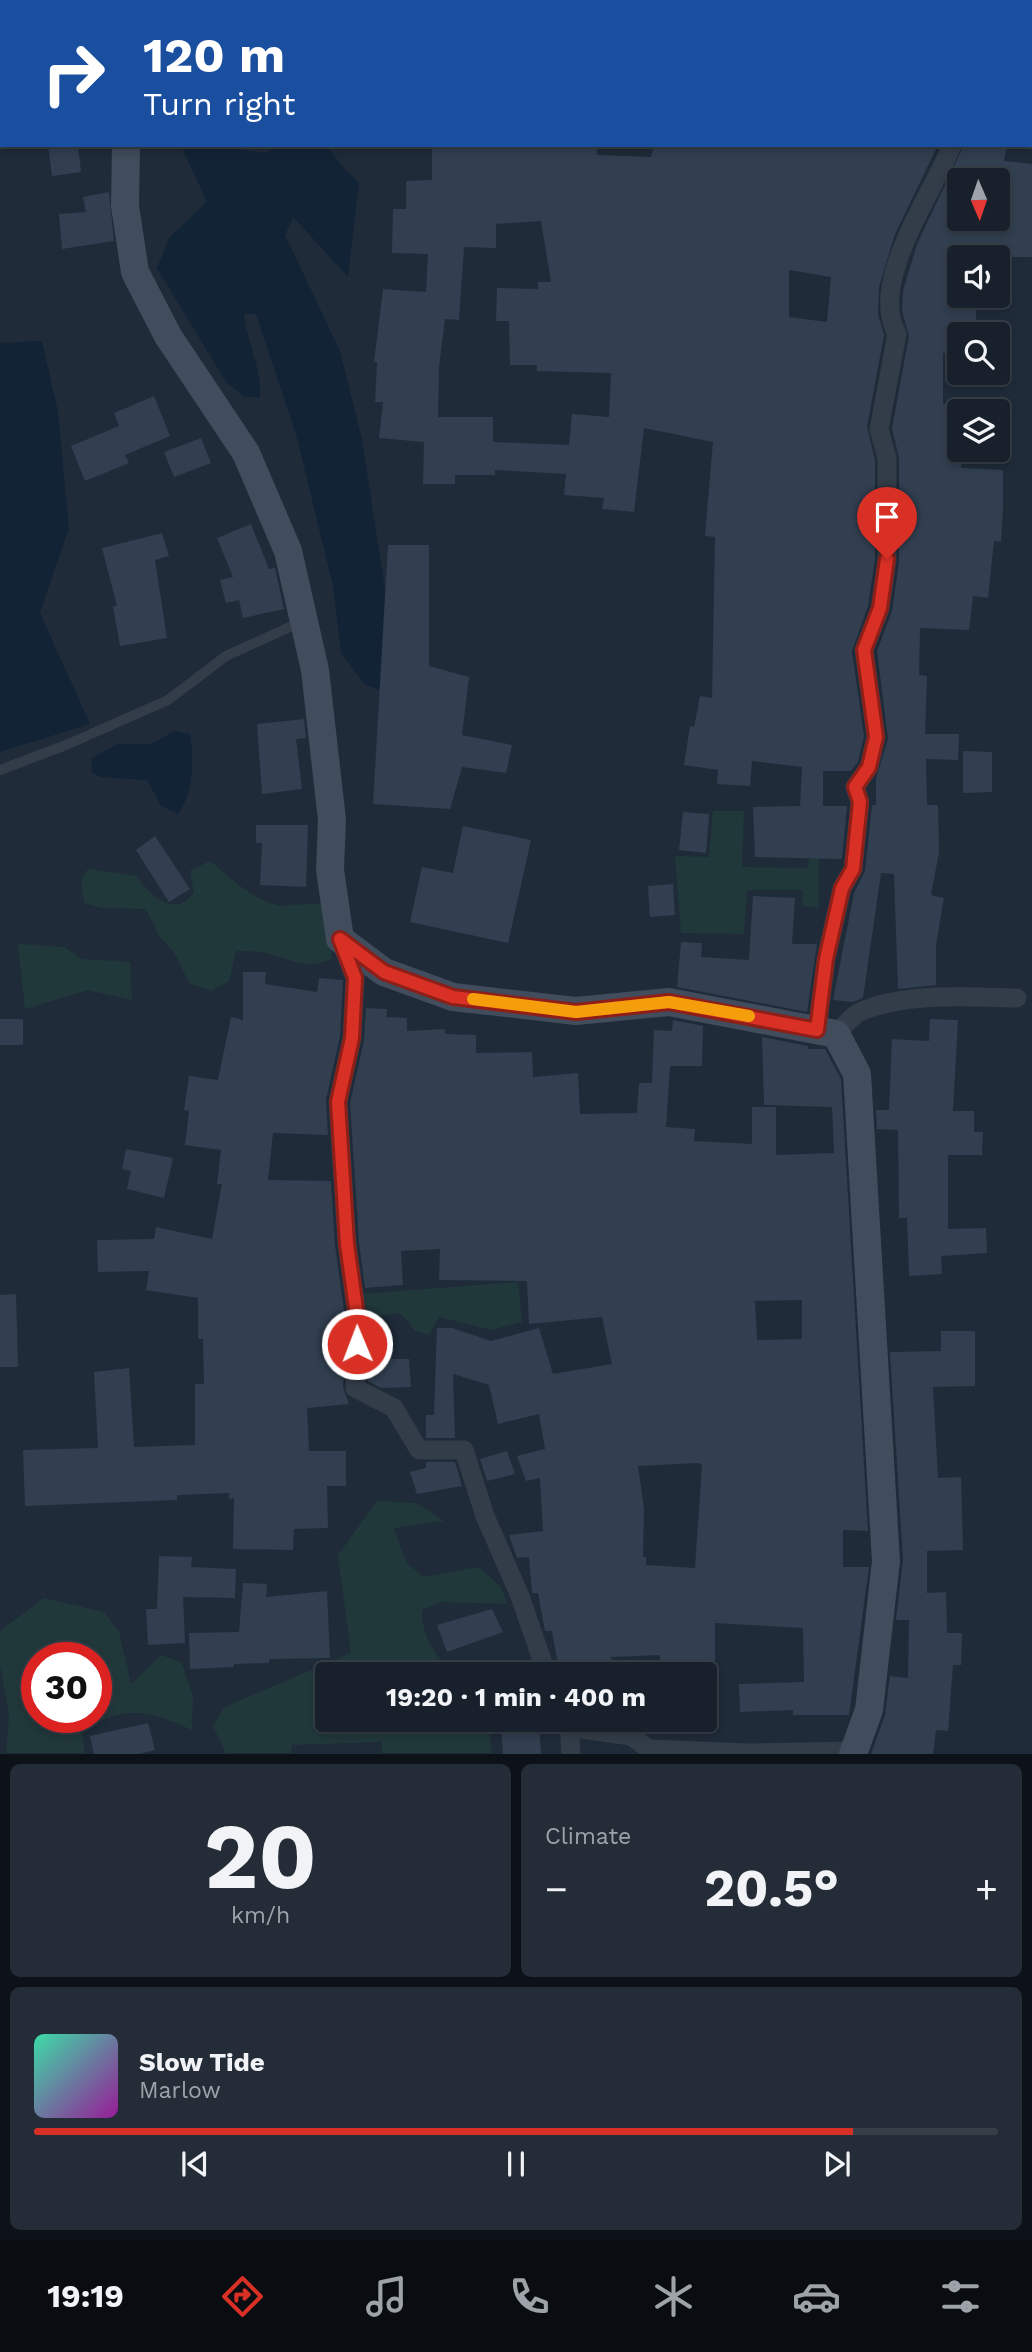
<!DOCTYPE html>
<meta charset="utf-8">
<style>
:root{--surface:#17202b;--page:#242d37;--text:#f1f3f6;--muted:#9ea3a9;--line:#363e47;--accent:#d93025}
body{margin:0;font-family:"Work Sans",sans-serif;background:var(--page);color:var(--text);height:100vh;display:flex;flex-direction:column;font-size:26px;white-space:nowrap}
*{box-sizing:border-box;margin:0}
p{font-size:23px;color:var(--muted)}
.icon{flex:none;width:38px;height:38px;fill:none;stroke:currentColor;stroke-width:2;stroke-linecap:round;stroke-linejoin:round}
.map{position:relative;height:1754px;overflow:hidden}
.details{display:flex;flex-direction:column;gap:10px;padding:10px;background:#0d1218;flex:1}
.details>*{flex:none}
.guide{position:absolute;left:0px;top:0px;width:1032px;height:147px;box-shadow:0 4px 10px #0003,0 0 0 2px var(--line);background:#1a4fa0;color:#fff;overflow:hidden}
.needle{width:46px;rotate:178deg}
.controls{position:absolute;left:947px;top:168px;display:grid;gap:14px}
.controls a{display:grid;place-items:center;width:63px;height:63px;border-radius:7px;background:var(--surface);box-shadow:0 4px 10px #0003,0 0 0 2px var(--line);font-size:35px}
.speed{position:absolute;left:21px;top:1642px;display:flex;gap:14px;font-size:35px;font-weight:700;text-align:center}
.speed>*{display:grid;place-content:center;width:91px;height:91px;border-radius:50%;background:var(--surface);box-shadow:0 4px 10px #0003,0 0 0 2px var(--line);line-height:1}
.speed .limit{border:10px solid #d22;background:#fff;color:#111}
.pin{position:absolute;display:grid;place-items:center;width:60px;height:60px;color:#fff;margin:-72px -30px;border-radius:50% 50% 50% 0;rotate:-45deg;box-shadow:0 0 7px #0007}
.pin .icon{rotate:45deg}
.me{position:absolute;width:77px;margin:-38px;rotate:359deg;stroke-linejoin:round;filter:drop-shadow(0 0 5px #0008)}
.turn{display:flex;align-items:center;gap:24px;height:147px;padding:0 28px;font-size:32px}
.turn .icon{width:91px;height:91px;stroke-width:2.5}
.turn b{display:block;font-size:49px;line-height:60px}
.big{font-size:52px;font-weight:700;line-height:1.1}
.details .widget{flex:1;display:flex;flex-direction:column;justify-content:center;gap:10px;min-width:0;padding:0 24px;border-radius:10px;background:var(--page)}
.details .dial{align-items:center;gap:0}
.dial b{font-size:91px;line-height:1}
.song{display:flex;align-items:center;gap:21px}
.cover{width:84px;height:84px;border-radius:10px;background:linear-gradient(135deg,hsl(160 70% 55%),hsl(300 70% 35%))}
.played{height:7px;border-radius:4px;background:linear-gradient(90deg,var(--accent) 85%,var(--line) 85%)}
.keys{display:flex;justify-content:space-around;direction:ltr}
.heat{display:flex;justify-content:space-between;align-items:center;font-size:38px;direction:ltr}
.details .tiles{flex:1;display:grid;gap:10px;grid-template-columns:1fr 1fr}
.widget:last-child{grid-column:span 2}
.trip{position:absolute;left:315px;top:1662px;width:402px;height:70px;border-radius:7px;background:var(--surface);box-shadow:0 4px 10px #0003,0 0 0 2px var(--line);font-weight:700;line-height:70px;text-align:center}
.tabs{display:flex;height:112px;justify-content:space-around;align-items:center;background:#090d11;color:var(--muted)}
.tabs .icon{width:49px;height:49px}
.tabs .selected{color:var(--accent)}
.tabs b{font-size:32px;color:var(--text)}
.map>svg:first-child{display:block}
.green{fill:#21383a;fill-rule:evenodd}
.water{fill:#132336}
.building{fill:#313f50;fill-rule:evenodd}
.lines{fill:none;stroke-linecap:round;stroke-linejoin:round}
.lane{stroke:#333d49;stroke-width:10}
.street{stroke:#333d49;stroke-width:19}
.secondary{stroke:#414c5c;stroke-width:28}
.route-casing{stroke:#8d1f18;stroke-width:18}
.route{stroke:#d93025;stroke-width:12}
.slow{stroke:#f59e0b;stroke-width:12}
</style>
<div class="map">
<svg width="1032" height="1754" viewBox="0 0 1032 1754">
<rect width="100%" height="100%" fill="#1f2b39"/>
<g class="green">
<path d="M 713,811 L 744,811 L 742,867 L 808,868 L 809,851 L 819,851 L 819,908 L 803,906 L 802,890 L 747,890 L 744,934 L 681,933 L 675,856 L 709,857 Z"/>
<path d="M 210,861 C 228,876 250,897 273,904 C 289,910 312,898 326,908 L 332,959 C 305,972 286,956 260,952 C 252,950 244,951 236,951 L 229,981 L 211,991 L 189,983 L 174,952 L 159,936 L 146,909 L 101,908 L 84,903 L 81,879 L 88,869 L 137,876 C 150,895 175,920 194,892 L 190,871 Z"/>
<path d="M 18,944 L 64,947 L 82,959 L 130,962 L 132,1000 L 88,990 L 25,1009 Z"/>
<path d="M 518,1282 L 522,1322 L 491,1330 L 439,1317 L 429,1335 L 415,1331 L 400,1313 L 362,1318 L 361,1294 Z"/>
<path d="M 377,1501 L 417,1503 L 444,1521 L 394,1528 L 406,1562 L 423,1577 L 479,1567 L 500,1586 L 508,1604 L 441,1602 L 422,1610 C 422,1639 435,1656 456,1675 L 327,1675 L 327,1720 L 485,1720 L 489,1728 L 492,1753 L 382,1753 L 382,1742 L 292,1745 L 291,1753 L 226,1753 L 213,1726 L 224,1707 L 351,1653 L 338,1555 Z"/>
<path d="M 44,1598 L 104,1612 L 119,1632 L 131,1684 L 161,1655 L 181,1662 L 193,1696 L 192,1730 C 148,1710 127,1705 82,1730 L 85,1753 L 6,1753 L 9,1715 L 0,1665 L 0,1631 ZM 96,1657 L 96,1717 L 37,1717 L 37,1657 Z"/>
</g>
<g class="water">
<path d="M 186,145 L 237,145 L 241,150 L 267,153 L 279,145 L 326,145 L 346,171 L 359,182 L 348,277 L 293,217 L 285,235 L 340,351 L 362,440 L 398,673 L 386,692 L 365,685 L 341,653 L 333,586 L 296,434 L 256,314 L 244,314 C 247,342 262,369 260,397 L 245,397 L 226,382 L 157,268 L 169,238 L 207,202 L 183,150 Z"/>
<path d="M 42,341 L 58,412 L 69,528 L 40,613 L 90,724 L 0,752 L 0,343 Z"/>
<path d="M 175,731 L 190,734 C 194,758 194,793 178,814 L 161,806 L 147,780 L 100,777 L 92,772 L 91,759 L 117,744 L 151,744 Z"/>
</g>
<g class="building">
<path d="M 48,145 L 78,145 L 81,172 L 52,176 Z"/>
<path d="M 571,145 L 598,145 L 597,155 L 651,157 L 654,145 L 938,145 L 895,234 L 879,287 L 878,314 L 884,335 L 867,427 L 875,460 L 875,559 L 868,606 L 852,651 L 864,736 L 858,762 L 851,771 L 823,771 L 823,806 L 847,806 L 842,859 L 755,857 L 753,807 L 800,806 L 802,767 L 752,761 L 750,786 L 717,784 L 718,770 L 684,765 L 690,726 L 694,727 L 700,696 L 712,698 L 715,537 L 705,536 L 713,442 L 644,428 L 634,512 L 602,509 L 604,498 L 564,495 L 566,474 L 495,470 L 495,475 L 455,475 L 455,484 L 423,484 L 424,442 L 379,438 L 383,402 L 375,402 L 377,362 L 374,362 L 383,289 L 426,292 L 428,254 L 392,253 L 393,209 L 406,209 L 406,181 L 432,180 L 432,148 L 499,146 L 527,149 L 571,148 ZM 541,221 L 551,282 L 538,282 L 538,289 L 497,288 L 496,321 L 509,321 L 510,365 L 537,365 L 537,371 L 611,373 L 609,417 L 572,414 L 569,445 L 493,442 L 493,417 L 438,417 L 439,367 L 445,319 L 459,320 L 464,247 L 496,248 L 496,224 ZM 789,270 L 831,277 L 827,322 L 789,317 Z"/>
<path d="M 964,145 L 1007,145 L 1004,161 L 1032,164 L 1032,257 L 959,257 L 959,301 L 976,301 L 976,333 L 958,332 L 956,354 L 943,353 L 943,404 L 959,405 L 961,468 L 1003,470 L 1003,508 L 1001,542 L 994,541 L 988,598 L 973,596 L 969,630 L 920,628 L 919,675 L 927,676 L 925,734 L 959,734 L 958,760 L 926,759 L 927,805 L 938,805 L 939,852 L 931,895 L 944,898 L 936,945 L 936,985 L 898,989 L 894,874 L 881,873 L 863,998 L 853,1002 L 833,1000 L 854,893 L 865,871 L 872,805 L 876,805 L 876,778 L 888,739 L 877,651 L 892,611 L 899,562 L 899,458 L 892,428 L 909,336 L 902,311 L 903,291 L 917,244 ZM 959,180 L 998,180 L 998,219 L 959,219 Z"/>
<path d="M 109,192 L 114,241 L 62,249 L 59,214 L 86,212 L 83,197 Z"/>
<path d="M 154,396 L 170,436 L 125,455 L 129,463 L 85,481 L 71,446 L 119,426 L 114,413 Z"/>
<path d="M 201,438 L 211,463 L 174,477 L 164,452 Z"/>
<path d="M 251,524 L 269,569 L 275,568 L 284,609 L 243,618 L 239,600 L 226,603 L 220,580 L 233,577 L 217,538 Z"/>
<path d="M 162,533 L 169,556 L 155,560 L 167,638 L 120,646 L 113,606 L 117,606 L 102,548 Z"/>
<path d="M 388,545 L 429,545 L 429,666 L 469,677 L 462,735 L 512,745 L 506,773 L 462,767 L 450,809 L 373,804 Z"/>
<path d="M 304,719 L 306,738 L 296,739 L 302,789 L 262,794 L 257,724 Z"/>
<path d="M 963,751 L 992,752 L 992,792 L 963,793 Z"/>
<path d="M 683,812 L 709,814 L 706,853 L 679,850 Z"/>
<path d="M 256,825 L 308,825 L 306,887 L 260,885 L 262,843 L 256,843 Z"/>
<path d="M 463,826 L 531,840 L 508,943 L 410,922 L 422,867 L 453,873 Z"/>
<path d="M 155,836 L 190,889 L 169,902 L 136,850 Z"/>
<path d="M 673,884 L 675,915 L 650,917 L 648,886 Z"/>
<path d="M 753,896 L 795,898 L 792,944 L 817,944 L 807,1012 L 677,987 L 681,942 L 702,943 L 701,957 L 749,960 Z"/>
<path d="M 243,972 L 266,972 L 265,984 L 317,992 L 319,978 L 343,980 L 340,1036 L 326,1100 L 328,1135 L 273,1133 L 268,1180 L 331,1181 L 335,1245 L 346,1324 L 343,1387 L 349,1404 L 307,1408 L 309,1451 L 346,1451 L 346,1486 L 327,1486 L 328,1528 L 294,1529 L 293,1550 L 233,1549 L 234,1498 L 229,1499 L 229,1493 L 177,1495 L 177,1500 L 25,1506 L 23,1450 L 98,1448 L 94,1372 L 129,1368 L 134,1447 L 195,1445 L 195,1384 L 204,1384 L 203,1339 L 198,1339 L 198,1298 L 146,1290 L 149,1271 L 98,1272 L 97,1240 L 154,1239 L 156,1227 L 212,1239 L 222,1184 L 217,1184 L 221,1150 L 185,1145 L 189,1111 L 184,1110 L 189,1076 L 218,1080 L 231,1017 L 243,1020 Z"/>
<path d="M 366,1008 L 387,1009 L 386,1017 L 407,1018 L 407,1031 L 445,1029 L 445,1034 L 476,1035 L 476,1053 L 532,1052 L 533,1077 L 578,1073 L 580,1114 L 637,1113 L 639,1083 L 652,1083 L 654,1030 L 672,1031 L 673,1020 L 703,1026 L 702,1066 L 670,1066 L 666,1127 L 695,1129 L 694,1141 L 752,1144 L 752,1107 L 776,1107 L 776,1155 L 834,1153 L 832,1107 L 764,1105 L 762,1037 L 808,1046 L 808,1049 L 825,1049 L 841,1079 L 868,1531 L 843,1530 L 843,1567 L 869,1567 L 849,1715 L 793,1715 L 793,1710 L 740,1712 L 739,1684 L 804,1682 L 803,1628 L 715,1623 L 715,1675 L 660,1675 L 660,1655 L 611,1657 L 613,1675 L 560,1675 L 552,1631 L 545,1631 L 538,1593 L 532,1593 L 529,1557 L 517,1558 L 509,1535 L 543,1531 L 540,1478 L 526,1481 L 517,1456 L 545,1449 L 539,1414 L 498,1424 L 489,1385 L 453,1374 L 455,1438 L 426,1438 L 426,1415 L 434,1415 L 437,1328 L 452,1328 L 491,1341 L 539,1328 L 553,1374 L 612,1364 L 602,1317 L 529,1324 L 527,1281 L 439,1280 L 440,1249 L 401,1251 L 403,1285 L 365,1288 L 359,1243 L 350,1103 L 364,1040 ZM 802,1300 L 802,1339 L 757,1340 L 755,1301 ZM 698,1463 L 702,1465 L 695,1568 L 646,1565 L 646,1557 L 643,1557 L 644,1509 L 638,1466 Z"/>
<rect x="0" y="1019" width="23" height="26"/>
<path d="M 930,1019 L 958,1020 L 953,1111 L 974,1111 L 974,1132 L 983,1132 L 982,1155 L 948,1155 L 948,1229 L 986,1228 L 987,1253 L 941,1256 L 942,1274 L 909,1276 L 907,1218 L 899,1218 L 898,1130 L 877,1129 L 876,1110 L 889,1110 L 892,1039 L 929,1041 Z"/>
<path d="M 126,1149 L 173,1158 L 164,1198 L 127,1189 L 131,1171 L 122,1169 Z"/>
<path d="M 16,1294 L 18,1367 L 0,1367 L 0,1295 Z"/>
<path d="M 941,1331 L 975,1331 L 975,1386 L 933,1387 L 938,1478 L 961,1477 L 963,1550 L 927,1551 L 927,1593 L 946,1592 L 947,1633 L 962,1633 L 961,1665 L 953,1665 L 948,1731 L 936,1730 L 933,1754 L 871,1754 L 885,1715 L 890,1676 L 908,1678 L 909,1620 L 896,1620 L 903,1560 L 890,1352 L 941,1351 Z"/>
<path d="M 369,1359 L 409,1359 L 411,1387 L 381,1388 L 368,1381 Z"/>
<path d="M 507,1451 L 515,1474 L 487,1481 L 480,1459 Z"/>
<path d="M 426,1462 L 455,1462 L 462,1486 L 417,1494 L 410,1472 L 426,1468 Z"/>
<path d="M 159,1556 L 192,1557 L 191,1567 L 236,1569 L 235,1598 L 183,1597 L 185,1643 L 148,1645 L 146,1609 L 157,1609 Z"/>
<path d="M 243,1583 L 267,1584 L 266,1597 L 327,1591 L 330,1658 L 269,1659 L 269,1663 L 234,1664 L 234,1667 L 190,1669 L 189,1633 L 239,1632 Z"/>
<path d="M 492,1609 L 503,1632 L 447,1652 L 437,1625 Z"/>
<path d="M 148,1723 L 155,1750 L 139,1754 L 94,1754 L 90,1736 Z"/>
<path d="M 539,1724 L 541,1754 L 503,1754 L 501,1726 Z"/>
</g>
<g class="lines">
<path class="lane" d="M 0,770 L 66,745 L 168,700 L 226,656 L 303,621"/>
<g class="street">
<path d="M 956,2 L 956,0"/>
<path d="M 340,939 L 355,978 L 352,1038 L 338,1102 L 347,1244 L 358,1323 L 355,1388 L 394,1408 L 419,1450 L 464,1450 L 485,1516 L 520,1596 L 547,1675"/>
<path d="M 817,1030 L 826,959 L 842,888 L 853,869 L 860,802 L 855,787 L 869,767 L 876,737 L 864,650 L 880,609 L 887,560 L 887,458 L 879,429 L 897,334 C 868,283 932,195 952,145"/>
<path d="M 836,1034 C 844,1027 851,1016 860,1012 C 903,992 970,997 1017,998"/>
<path d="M 566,1720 L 569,1727 L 631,1736 L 649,1749 L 750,1753 L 854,1751"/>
<path d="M 569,1727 L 571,1754"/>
</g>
<g class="secondary">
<path d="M 59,0 L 60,2"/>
<path d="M 126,145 L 125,206 L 135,272 L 168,336 L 246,453 L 288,551 L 315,670 L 332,820 L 330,870 L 340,939 L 384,972 L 453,997 L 576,1011 L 669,1002 L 836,1034 L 857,1074 L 886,1561 L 869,1710 L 853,1754"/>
</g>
</g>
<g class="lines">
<defs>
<path id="route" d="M 357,1344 L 358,1323 L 347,1244 L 338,1102 L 352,1038 L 355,978 L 340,939 L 384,972 L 453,997 L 576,1012 L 669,1002 L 817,1030 L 826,959 L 842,888 L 853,869 L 860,802 L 855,787 L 869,767 L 876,737 L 864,650 L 880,608 L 887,559"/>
</defs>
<use href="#route" class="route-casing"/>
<use href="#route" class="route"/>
<path class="slow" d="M 473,999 L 576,1012 L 669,1002 L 749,1016"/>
</g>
</svg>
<div class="controls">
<a><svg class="needle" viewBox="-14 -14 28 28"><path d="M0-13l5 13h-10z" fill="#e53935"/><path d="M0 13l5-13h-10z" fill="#9ea3a9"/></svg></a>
<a><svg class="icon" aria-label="sound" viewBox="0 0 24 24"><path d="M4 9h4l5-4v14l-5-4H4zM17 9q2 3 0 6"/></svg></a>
<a><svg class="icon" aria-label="search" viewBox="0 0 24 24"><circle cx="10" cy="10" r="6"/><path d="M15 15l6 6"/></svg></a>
<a><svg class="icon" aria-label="layers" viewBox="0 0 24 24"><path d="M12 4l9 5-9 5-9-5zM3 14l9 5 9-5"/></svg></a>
</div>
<div class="speed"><div class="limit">30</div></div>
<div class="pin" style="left:887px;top:559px;background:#d93025"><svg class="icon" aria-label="arrive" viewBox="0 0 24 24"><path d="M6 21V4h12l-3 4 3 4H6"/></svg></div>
<svg class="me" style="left:357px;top:1344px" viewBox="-20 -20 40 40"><circle r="17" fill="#d93025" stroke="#fff" stroke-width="3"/><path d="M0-11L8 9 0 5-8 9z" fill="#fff"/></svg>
<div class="trip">19:20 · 1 min · 400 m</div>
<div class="guide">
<div class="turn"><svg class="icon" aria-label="right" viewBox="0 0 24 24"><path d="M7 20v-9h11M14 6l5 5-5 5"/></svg><div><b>120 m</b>Turn right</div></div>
</div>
</div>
<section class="details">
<div class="tiles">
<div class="widget dial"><b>20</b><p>km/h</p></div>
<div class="widget"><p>Climate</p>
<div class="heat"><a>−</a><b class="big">20.5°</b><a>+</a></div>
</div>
<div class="widget">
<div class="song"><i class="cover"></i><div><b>Slow Tide</b><p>Marlow</p></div></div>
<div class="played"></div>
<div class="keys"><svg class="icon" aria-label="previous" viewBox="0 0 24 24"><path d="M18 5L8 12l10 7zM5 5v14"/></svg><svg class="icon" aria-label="pause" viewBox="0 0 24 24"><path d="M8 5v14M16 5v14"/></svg><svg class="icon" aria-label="next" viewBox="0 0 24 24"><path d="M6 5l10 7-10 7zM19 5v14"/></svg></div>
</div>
</div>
</section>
<nav class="tabs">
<b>19:19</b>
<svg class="icon selected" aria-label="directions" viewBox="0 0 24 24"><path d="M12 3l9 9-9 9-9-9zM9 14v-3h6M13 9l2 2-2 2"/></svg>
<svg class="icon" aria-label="music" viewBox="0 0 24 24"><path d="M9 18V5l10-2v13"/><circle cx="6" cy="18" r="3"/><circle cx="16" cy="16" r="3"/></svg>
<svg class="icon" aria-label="phone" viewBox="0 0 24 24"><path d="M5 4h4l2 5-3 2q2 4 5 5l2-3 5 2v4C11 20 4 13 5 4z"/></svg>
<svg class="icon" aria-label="climate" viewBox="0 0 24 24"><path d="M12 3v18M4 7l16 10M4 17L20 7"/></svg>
<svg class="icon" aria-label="car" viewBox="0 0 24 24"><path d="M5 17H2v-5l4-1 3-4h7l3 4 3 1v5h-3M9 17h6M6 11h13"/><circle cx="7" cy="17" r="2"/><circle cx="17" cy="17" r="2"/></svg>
<svg class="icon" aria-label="filters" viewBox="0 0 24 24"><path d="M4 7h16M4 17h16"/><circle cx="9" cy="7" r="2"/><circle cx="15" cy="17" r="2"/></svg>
</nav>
